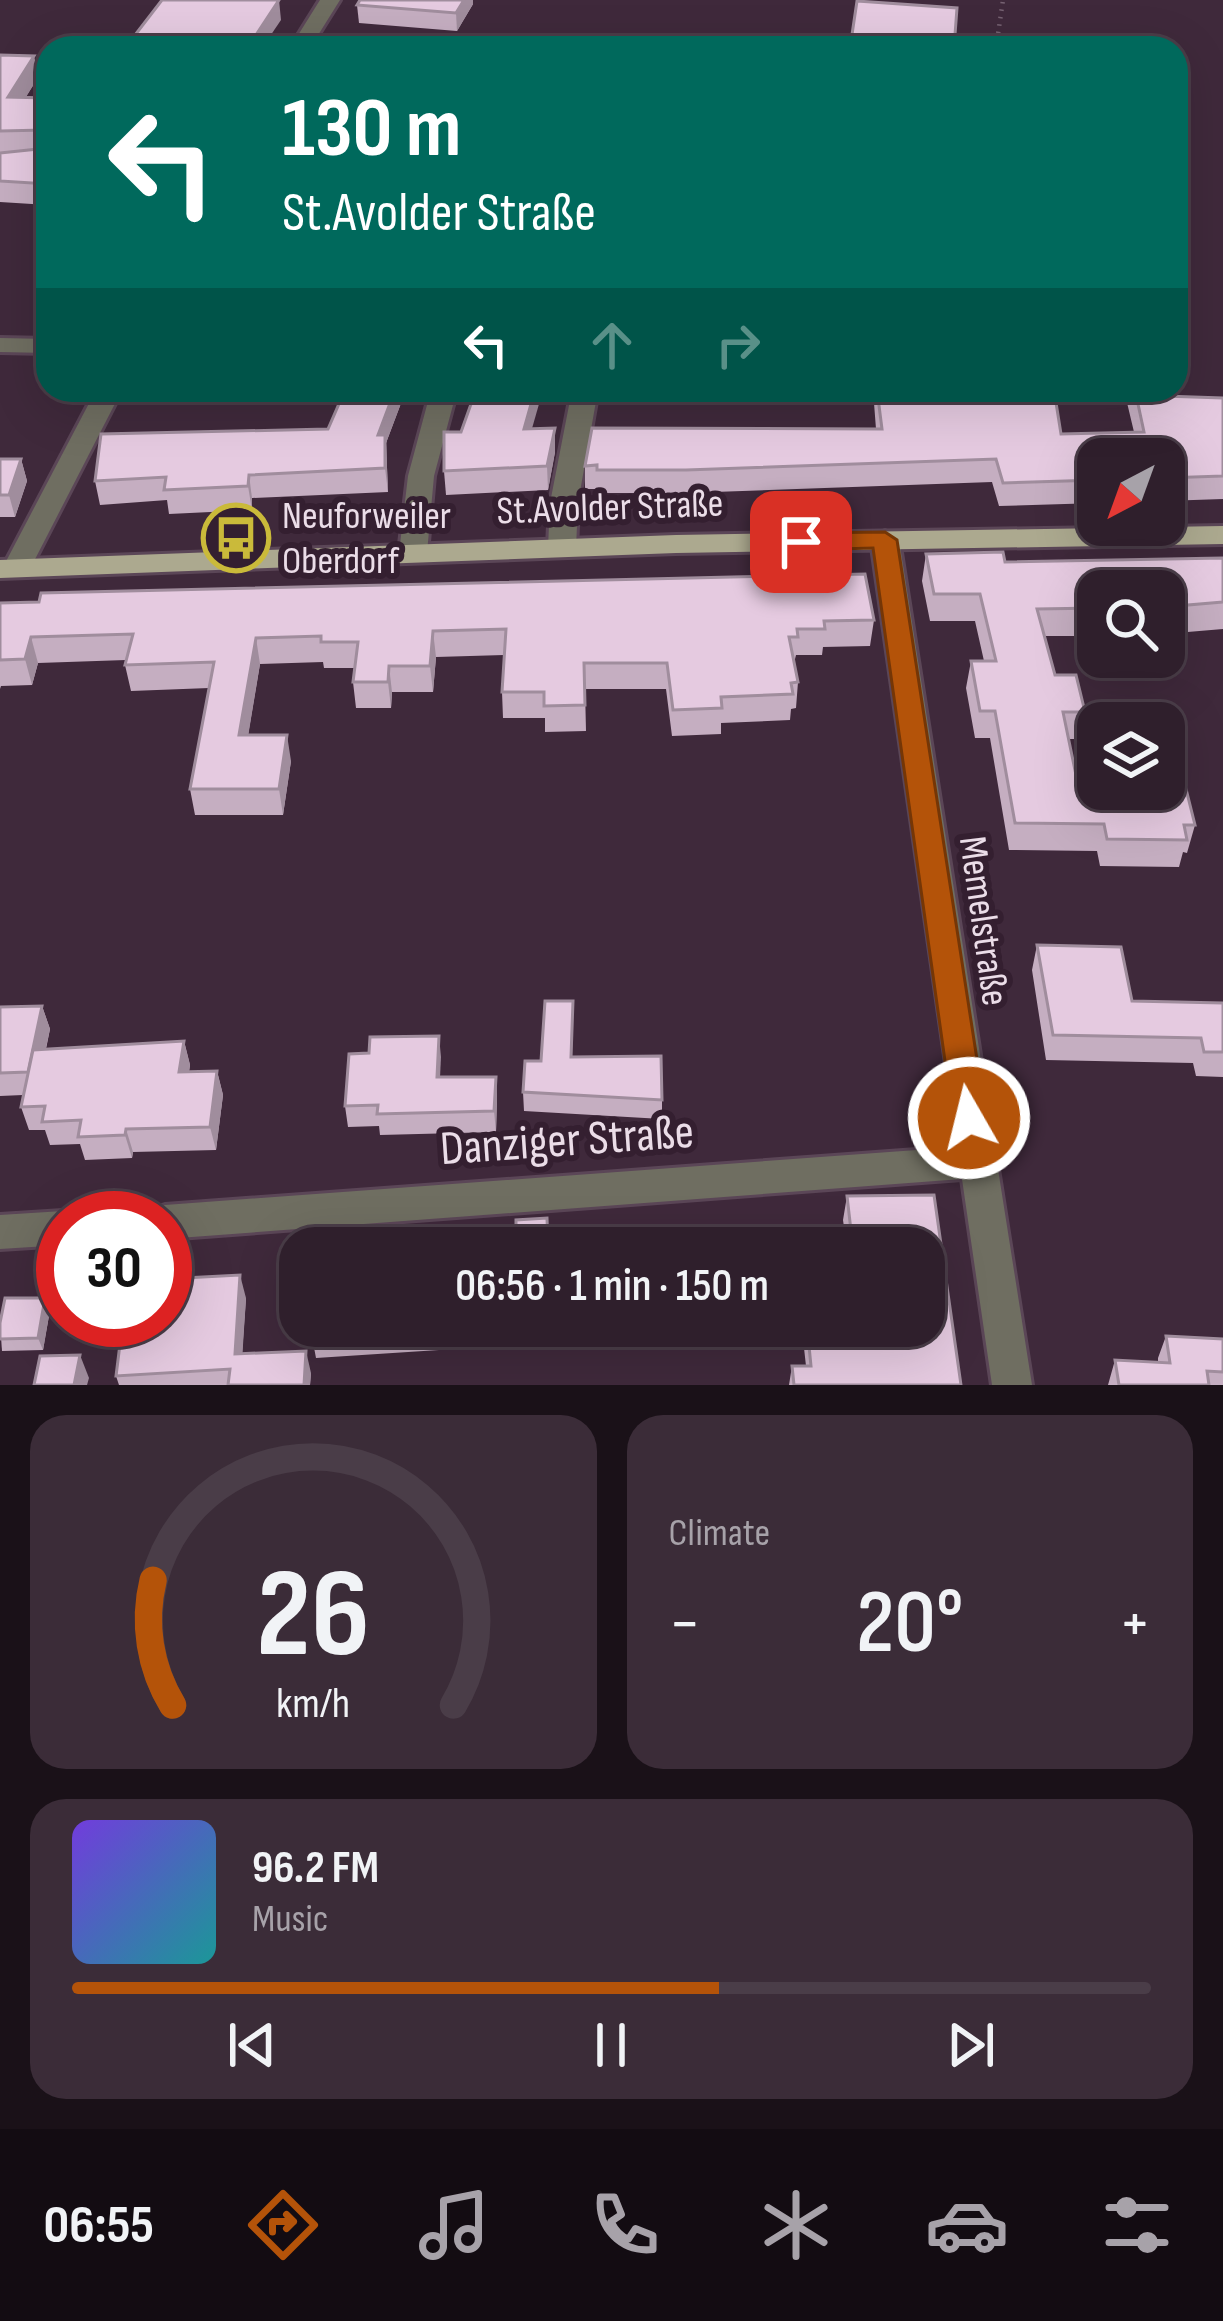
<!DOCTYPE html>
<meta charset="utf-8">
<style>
:root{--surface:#2f1f2c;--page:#3b2c38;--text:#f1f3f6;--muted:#a7a2a9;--line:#4a3d48;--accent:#b45309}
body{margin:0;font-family:"Sofia Sans Condensed",sans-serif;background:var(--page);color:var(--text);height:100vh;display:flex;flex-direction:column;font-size:45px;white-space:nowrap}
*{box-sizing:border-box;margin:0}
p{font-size:39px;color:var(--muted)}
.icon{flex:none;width:66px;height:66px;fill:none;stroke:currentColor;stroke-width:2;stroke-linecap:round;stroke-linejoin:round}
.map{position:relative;height:1385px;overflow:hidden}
.drawer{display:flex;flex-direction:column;gap:30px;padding:30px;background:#1a1118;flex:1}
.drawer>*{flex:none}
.guide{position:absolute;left:36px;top:36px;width:1152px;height:366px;border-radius:36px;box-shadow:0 12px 48px #0002,0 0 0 3px var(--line);background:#00695c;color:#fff;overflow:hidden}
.needle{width:78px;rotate:221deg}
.fabs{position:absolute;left:1077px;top:438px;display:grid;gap:24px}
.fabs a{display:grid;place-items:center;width:108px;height:108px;border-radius:24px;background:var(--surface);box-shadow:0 12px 48px #0002,0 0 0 3px var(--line);font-size:60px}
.speed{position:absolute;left:36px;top:1191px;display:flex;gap:24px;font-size:60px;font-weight:700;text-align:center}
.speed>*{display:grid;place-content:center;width:156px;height:156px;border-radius:50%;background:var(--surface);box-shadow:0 12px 48px #0002,0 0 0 3px var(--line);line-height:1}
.speed .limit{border:18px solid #d22;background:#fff;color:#111}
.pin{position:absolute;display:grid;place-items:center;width:102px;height:102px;color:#fff;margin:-51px;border-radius:24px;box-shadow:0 6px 18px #0006}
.me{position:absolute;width:132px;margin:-66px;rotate:352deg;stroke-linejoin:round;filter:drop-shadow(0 0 9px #0008)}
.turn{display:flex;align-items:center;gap:42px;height:252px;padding:0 48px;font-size:54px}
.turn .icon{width:156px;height:156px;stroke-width:2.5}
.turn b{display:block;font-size:84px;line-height:102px}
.lanes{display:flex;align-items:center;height:114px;padding:0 48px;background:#0003;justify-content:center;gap:60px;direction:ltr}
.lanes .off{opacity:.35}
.big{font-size:90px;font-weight:600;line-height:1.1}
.drawer .tile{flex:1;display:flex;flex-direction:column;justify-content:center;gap:18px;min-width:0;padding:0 42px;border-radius:36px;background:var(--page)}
.drawer .dial{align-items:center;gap:0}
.dial svg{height:312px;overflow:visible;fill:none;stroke:var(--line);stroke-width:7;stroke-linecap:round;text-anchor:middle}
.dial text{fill:var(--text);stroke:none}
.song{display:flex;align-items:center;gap:36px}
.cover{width:144px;height:144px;border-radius:18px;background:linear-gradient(135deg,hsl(260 70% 55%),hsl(180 70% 35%))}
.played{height:12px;border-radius:6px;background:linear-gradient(90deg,var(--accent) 60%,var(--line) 60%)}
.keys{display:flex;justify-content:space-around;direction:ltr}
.heat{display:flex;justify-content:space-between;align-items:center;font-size:66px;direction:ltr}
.drawer .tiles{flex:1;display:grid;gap:30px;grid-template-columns:1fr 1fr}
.tile:last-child{grid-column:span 2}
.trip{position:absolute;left:279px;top:1227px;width:666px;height:120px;border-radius:36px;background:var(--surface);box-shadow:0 12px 48px #0002,0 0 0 3px var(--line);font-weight:600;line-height:120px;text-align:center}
.tabs{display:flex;height:192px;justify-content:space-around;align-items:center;background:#130c12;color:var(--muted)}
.tabs .icon{width:84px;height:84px}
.tabs .current{color:var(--accent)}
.tabs b{font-size:54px;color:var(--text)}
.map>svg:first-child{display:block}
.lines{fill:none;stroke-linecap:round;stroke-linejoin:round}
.minor-casing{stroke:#5b4657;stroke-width:6}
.major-casing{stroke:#5b4657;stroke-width:6}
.path{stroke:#766272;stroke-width:4.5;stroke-dasharray:1.5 6;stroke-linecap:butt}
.minor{fill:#6f6e61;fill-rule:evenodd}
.major{fill:#aca98f;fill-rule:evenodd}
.wall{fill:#c5aec1}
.shaded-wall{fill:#a08d9d}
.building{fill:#e5cae0;stroke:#a08d9d;stroke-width:3}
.route{fill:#b45309;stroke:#753606;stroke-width:3}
.labels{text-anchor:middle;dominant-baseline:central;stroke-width:12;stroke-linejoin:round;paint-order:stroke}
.street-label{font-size:39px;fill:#ebdde8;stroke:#341f30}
.poi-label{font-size:39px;fill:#ebdde8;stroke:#341f30;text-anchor:start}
.near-street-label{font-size:48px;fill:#ebdde8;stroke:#341f30}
</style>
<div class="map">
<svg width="1223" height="1385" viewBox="0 0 1223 1385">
<rect width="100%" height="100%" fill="#3f293b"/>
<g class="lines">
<defs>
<g id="minor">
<path d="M 320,0 L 340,0 L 310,48 L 290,48 Z"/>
<path d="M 0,338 L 48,339 L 48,353 L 0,352 Z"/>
<path d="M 96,390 L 122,390 L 30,569 L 26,575 L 6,575 L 2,569 Z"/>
<path d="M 431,390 L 457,390 L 434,476 L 427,553 L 413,562 L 399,553 L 408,476 Z"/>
<path d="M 572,390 L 598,390 L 578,503 L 576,548 L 562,557 L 548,548 L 550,503 Z"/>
<path d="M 885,531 L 899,540 L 1032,1385 L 992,1385 L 962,1179 L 165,1239 L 165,1218 L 148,1218 L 151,1210 L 165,1205 L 958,1147 L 871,540 Z"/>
<path d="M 63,1211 L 77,1218 L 63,1218 L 63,1245 L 0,1249 L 0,1215 Z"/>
</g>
<path id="major" d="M 1223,526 L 1223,544 L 676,553 L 0,578 L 0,560 L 676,535 Z"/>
</defs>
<use href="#minor" class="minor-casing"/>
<use href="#major" class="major-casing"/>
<path class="path" d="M 996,48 L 1003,0"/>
<use href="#minor" class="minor"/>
<use href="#major" class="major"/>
</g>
<g class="wall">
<path d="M 360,0 L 473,0 L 473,4 L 457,31 L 359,23 L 357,5 Z"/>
<path d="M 0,55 L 39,76 L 25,98 L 48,98 L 48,205 L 0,202 Z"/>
<path d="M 48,295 L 48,327 L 43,305 Z"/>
<path d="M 345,390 L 406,390 L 386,443 L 388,492 L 252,498 L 252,510 L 169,514 L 167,500 L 100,505 L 95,481 L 328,429 Z"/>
<path d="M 873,390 L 1054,390 L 1061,434 L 1134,432 L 1124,390 L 1162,390 L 1164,396 L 1223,398 L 1223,499 L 1164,501 L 1164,459 L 1098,459 L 1098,503 L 999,506 L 992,482 L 685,493 L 597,493 L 597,489 L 585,489 L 585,466 L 876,429 Z"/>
<path d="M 532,429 L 555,452 L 548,490 L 446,495 L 444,471 L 461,432 Z"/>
<path d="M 0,459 L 21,459 L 27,481 L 15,517 L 0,517 Z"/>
<path d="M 926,554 L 1005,562 L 1223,558 L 1223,629 L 1164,634 L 1164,591 L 1098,591 L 1098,636 L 1044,636 L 1055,675 L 1085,712 L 1078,739 L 1069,739 L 1077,780 L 1195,825 L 1187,853 L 1183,852 L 1179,867 L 1100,866 L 1097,851 L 1009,850 L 990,738 L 975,738 L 966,688 L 971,661 L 984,661 L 975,621 L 930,621 L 922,581 Z"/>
<path d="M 0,603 L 874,620 L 870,646 L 823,647 L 822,655 L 796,655 L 794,663 L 798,682 L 796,708 L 791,709 L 790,720 L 721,723 L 721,734 L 672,736 L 666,689 L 585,689 L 586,731 L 545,732 L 545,718 L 503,718 L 502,692 L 504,655 L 436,657 L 433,692 L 392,692 L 391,708 L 356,708 L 353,682 L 355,668 L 324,668 L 323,662 L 260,664 L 248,735 L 291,761 L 283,815 L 195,815 L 190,789 L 209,688 L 131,691 L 125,665 L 126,660 L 38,663 L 32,685 L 1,686 L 0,689 Z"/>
<path d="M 1037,945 L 1132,1001 L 1223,1003 L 1223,1077 L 1196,1076 L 1193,1063 L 1046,1060 L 1032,970 Z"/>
<path d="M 573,1001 L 572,1057 L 662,1100 L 662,1119 L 524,1111 L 523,1092 Z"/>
<path d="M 42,1006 L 50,1029 L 46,1049 L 184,1041 L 190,1065 L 189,1072 L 217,1071 L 223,1095 L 216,1150 L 133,1152 L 132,1158 L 85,1160 L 80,1144 L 50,1145 L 45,1130 L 29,1130 L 21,1107 L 23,1095 L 0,1096 L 0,1007 Z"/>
<path d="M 439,1036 L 440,1077 L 496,1077 L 497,1098 L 496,1132 L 380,1135 L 379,1126 L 348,1127 L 345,1106 L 369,1053 Z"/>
<path d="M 934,1195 L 961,1385 L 789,1385 L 792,1366 L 806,1366 L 804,1348 L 807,1326 L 924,1326 L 924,1248 L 847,1248 L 843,1220 L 847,1196 Z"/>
<path d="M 246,1298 L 242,1354 L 311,1373 L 310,1385 L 119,1385 L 116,1376 Z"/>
<path d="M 50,1310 L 43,1350 L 2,1351 L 0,1323 Z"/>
<path d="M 312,1326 L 518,1326 L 518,1335 L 485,1336 L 485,1347 L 316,1358 L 312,1337 Z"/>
<path d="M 1166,1336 L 1223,1339 L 1223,1385 L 1108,1385 L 1115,1360 L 1158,1362 L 1158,1358 Z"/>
</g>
<g class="shaded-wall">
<path d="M 279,0 L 281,20 L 262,48 L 256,35 Z"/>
<path d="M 464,0 L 473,0 L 473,4 L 457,31 L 456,13 Z"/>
<path d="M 34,56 L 39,76 L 13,118 L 8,97 Z"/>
<path d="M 395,390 L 406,390 L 386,443 L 388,492 L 385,468 L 378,435 Z"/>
<path d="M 535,390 L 543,390 L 525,453 L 524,429 Z"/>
<path d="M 555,428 L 555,452 L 548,490 L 547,466 Z"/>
<path d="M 21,459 L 27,481 L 15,517 L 9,495 Z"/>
<path d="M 249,475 L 252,498 L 252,510 L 248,486 Z"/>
<path d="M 433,631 L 436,657 L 433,692 L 430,666 Z"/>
<path d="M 31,637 L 38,663 L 32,685 L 25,659 Z"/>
<path d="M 256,638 L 260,664 L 244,761 L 239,735 Z"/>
<path d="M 389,666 L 392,692 L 391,708 L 388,682 Z"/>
<path d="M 287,735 L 291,761 L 283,815 L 279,789 Z"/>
<path d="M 42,1006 L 50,1029 L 36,1094 L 29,1072 Z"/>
<path d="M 439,1036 L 441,1057 L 439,1098 L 437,1077 Z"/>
<path d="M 184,1041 L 190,1065 L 185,1096 L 179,1072 Z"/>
<path d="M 217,1071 L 223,1095 L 216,1150 L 210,1127 Z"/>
<path d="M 496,1077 L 497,1098 L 496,1132 L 494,1111 Z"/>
<path d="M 126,1129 L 133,1152 L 132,1158 L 125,1135 Z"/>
<path d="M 240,1275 L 246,1298 L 241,1376 L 235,1354 Z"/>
<path d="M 45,1298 L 50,1310 L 43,1350 L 38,1338 Z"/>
<path d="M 306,1351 L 311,1373 L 310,1385 L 304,1385 Z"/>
<path d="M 80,1355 L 89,1378 L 87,1385 L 74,1385 Z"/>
</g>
<g class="building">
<path d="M 162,0 L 279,0 L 256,35 L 360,43 L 357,48 L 125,48 Z"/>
<path d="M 360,0 L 464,0 L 456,13 L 357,5 Z"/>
<path d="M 857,1 L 957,8 L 954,48 L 850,48 Z"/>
<path d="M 0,55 L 34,56 L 8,97 L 48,98 L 48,148 L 44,130 L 0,131 Z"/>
<path d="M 48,148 L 48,184 L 0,181 L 0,153 Z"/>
<path d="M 345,390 L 395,390 L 378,435 L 385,435 L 385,468 L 249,475 L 248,486 L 164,490 L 166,477 L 95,481 L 101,434 L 328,429 Z"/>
<path d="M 476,390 L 535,390 L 524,429 L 555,428 L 547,466 L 444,471 L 444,432 L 461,432 Z"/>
<path d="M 877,390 L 1054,390 L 1061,434 L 1144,432 L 1135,390 L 1162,390 L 1164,396 L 1223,398 L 1223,476 L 1164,478 L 1164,459 L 1098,459 L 1098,480 L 1003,483 L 996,459 L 686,470 L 597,470 L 597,465 L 585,466 L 592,428 L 882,429 Z"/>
<path d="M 0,459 L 21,459 L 9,495 L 0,495 Z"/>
<path d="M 1003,552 L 1005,562 L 1223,558 L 1223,602 L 1164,607 L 1164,591 L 1098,591 L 1098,608 L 1037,609 L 1055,675 L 1076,675 L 1085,712 L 1063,712 L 1077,780 L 1098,780 L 1098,789 L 1164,789 L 1164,781 L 1184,781 L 1195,825 L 1184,825 L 1187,840 L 1107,839 L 1104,824 L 1015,823 L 995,711 L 980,711 L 971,661 L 996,661 L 980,594 L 934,594 L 926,554 Z"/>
<path d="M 865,574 L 874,620 L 824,621 L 825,629 L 797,629 L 798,637 L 789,637 L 798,682 L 791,683 L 793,694 L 721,697 L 722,708 L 673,710 L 667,663 L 584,663 L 585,705 L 544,706 L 544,692 L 502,692 L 506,629 L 433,631 L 430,666 L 389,666 L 388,682 L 353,682 L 358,642 L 321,642 L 321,636 L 256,638 L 239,735 L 287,735 L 279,789 L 190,789 L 214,662 L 125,665 L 133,634 L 31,637 L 25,659 L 0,660 L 0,603 L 39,602 L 41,593 Z"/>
<path d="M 1037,945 L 1121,947 L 1132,1001 L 1223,1003 L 1223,1052 L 1204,1052 L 1201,1038 L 1053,1035 Z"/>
<path d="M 545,1001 L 573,1001 L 571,1057 L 661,1056 L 662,1100 L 523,1092 L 525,1061 L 541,1061 Z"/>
<path d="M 42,1006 L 28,1072 L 0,1073 L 0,1007 Z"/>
<path d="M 439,1036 L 437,1077 L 496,1077 L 494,1111 L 377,1114 L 378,1105 L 345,1106 L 349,1054 L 369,1053 L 370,1037 Z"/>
<path d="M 184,1041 L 179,1072 L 217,1071 L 210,1127 L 126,1129 L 125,1135 L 78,1137 L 81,1120 L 42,1122 L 45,1106 L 21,1107 L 33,1050 Z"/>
<path d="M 934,1195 L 961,1385 L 794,1385 L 792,1366 L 811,1366 L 807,1326 L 924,1326 L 924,1248 L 853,1248 L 847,1196 Z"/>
<path d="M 547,1218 L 548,1248 L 340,1248 L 340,1245 L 516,1239 L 516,1220 Z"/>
<path d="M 240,1275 L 235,1354 L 306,1351 L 304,1385 L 228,1385 L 230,1369 L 116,1376 L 123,1320 L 165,1320 L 165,1279 Z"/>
<path d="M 5,1298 L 45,1298 L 38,1338 L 0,1339 L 0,1323 Z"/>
<path d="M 312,1326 L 483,1326 L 312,1337 Z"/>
<path d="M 1166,1336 L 1223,1339 L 1223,1372 L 1207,1371 L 1209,1385 L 1119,1385 L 1115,1360 L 1170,1363 Z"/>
<path d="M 80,1355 L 74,1385 L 34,1385 L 40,1356 Z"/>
</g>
<path class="route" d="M 885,532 L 897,540 L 986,1118 L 981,1127 L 958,1127 L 953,1118 L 873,548 L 801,550 L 788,542 L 801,533 Z"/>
<defs>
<symbol id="bus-ring" viewBox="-11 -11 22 22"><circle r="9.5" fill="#341f30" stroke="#caba3a" stroke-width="1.5"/><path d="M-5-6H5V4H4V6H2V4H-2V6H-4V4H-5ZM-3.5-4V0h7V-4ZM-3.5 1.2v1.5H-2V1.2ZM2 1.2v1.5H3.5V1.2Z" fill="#caba3a"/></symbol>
</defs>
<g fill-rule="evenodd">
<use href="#bus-ring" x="198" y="500" width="76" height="76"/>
</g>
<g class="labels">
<g class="street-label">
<text transform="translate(610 508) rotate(-2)">St.Avolder Straße</text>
<text transform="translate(983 921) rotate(82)">Memelstraße</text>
</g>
<g class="poi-label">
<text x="282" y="516">Neuforweiler<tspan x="282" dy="45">Oberdorf</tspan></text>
</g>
<g class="near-street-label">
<text transform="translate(567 1141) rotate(-4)">Danziger Straße</text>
</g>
</g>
</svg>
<div class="fabs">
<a><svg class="needle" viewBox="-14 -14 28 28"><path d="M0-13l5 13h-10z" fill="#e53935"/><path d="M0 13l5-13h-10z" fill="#a7a2a9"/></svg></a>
<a><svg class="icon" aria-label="search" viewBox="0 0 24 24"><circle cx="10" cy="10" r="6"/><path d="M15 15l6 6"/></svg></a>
<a><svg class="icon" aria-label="layers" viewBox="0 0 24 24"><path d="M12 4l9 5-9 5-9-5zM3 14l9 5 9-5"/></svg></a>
</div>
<div class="speed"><div class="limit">30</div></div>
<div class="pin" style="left:801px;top:542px;background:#d93025"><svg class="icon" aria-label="arrive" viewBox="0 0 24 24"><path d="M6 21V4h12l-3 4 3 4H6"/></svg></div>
<svg class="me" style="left:969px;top:1118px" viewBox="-20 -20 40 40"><circle r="17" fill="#b45309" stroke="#fff" stroke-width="3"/><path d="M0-11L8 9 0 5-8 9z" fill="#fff"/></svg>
<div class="trip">06:56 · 1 min · 150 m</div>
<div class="guide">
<div class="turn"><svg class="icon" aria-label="left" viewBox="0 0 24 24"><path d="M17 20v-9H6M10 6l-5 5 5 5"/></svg><div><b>130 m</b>St.Avolder Straße</div></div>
<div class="lanes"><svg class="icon" aria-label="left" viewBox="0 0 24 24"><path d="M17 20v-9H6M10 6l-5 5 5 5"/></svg><svg class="icon off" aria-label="ahead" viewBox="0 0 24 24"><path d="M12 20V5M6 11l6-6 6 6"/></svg><svg class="icon off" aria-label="right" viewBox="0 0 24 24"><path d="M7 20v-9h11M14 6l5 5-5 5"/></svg></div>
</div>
</div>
<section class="drawer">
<div class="tiles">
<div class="tile dial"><svg viewBox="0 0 100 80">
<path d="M14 69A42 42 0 1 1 86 69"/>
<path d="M14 69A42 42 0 0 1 9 37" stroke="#b45309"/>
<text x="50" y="56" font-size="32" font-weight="700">26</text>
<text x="50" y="72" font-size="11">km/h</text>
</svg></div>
<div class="tile"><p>Climate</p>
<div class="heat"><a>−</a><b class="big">20°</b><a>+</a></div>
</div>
<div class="tile">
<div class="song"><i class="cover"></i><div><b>96.2 FM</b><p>Music</p></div></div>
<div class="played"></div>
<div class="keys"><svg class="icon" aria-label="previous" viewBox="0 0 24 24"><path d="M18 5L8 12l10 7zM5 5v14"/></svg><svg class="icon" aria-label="pause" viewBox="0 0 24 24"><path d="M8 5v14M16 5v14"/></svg><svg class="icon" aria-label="next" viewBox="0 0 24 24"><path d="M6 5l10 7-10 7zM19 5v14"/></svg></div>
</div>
</div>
</section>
<nav class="tabs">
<b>06:55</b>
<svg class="icon current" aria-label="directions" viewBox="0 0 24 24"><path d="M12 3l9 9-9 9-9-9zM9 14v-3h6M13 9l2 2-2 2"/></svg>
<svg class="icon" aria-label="music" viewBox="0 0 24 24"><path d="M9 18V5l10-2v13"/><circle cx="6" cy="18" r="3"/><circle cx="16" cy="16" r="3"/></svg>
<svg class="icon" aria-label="phone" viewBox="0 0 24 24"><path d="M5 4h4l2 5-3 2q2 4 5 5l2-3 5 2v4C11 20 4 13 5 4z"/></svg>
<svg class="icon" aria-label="climate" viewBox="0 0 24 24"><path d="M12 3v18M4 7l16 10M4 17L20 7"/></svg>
<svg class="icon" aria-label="car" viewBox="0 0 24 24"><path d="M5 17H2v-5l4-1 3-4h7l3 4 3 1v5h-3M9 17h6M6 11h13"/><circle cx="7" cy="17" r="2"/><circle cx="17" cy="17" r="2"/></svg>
<svg class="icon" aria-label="filters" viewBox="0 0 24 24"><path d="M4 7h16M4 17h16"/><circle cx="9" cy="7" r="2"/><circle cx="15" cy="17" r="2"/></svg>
</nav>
